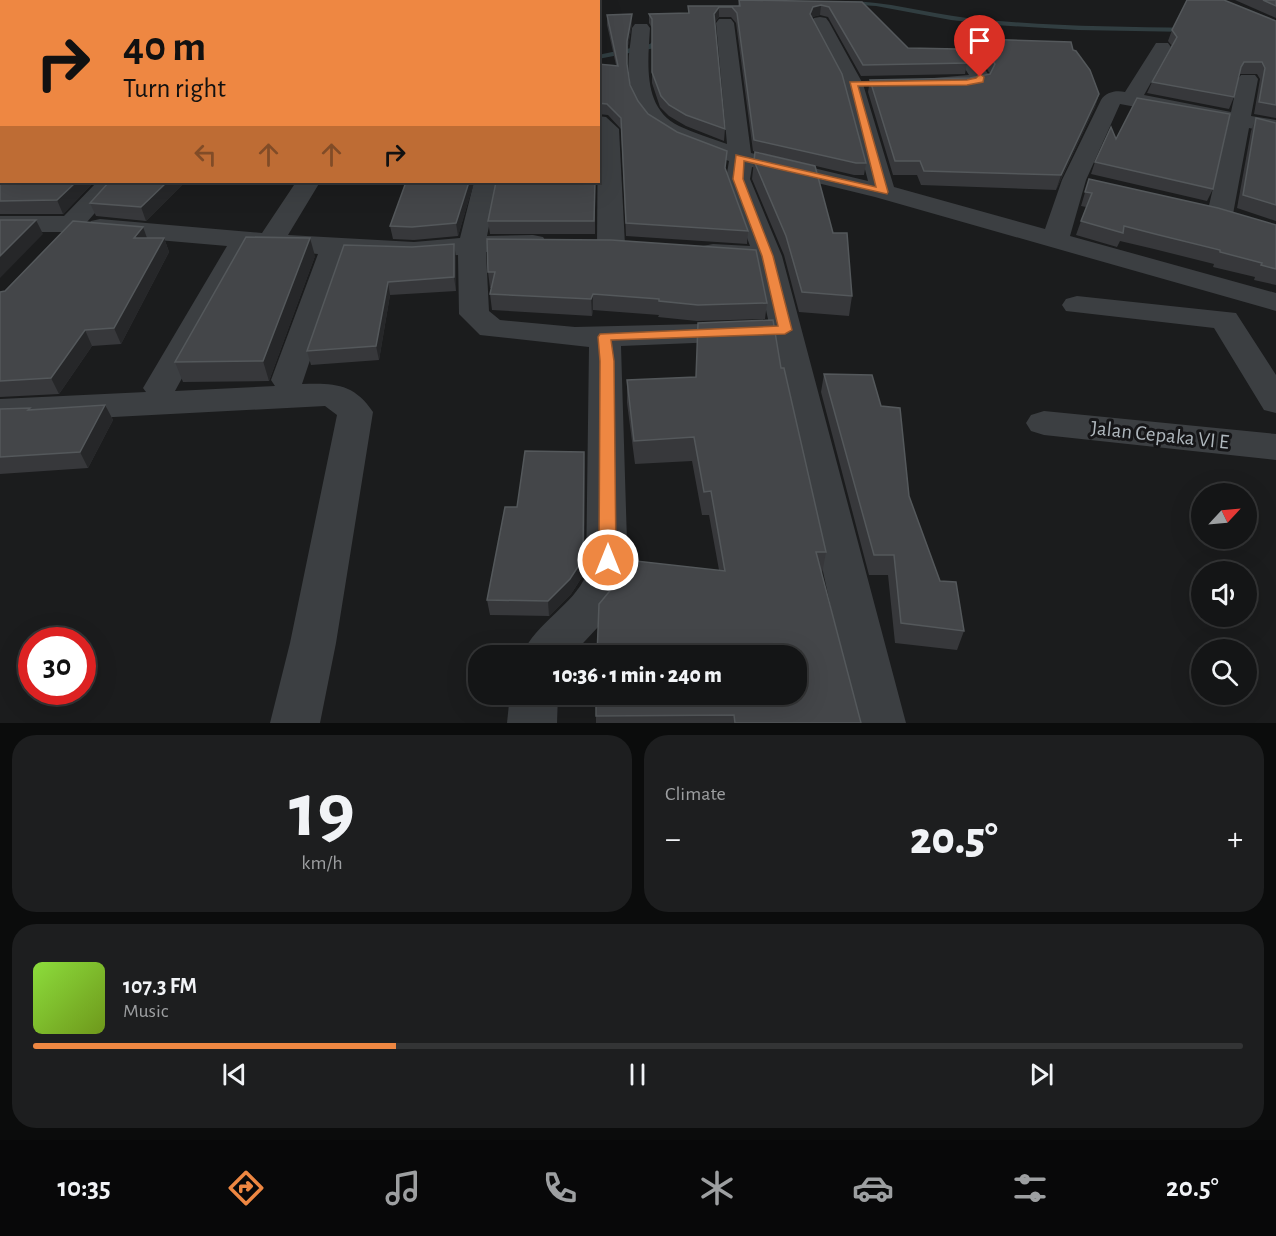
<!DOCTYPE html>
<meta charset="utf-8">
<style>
:root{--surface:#141516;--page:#1d1e1f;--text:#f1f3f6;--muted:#9d9fa1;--line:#333435;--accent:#ee8742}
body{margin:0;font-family:"Alegreya Sans",sans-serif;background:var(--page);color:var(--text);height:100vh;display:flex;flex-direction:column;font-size:22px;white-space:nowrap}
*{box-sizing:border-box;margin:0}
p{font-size:20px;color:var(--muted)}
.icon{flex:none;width:33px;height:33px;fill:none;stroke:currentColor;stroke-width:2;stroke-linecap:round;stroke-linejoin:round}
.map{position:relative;height:723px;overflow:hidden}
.details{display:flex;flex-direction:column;gap:12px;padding:12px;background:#0b0c0c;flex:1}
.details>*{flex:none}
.banner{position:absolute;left:0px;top:0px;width:600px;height:183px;box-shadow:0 6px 24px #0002,0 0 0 2px var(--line);background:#ee8742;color:#111;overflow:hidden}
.needle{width:39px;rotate:64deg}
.fabs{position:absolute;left:1191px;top:483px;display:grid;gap:12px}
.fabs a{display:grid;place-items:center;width:66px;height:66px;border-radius:50%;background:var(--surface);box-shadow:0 6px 24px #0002,0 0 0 2px var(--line);font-size:30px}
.speed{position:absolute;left:18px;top:627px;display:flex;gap:12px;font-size:30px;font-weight:700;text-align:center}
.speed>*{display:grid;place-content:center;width:78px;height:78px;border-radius:50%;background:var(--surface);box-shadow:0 6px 24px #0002,0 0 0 2px var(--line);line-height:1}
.speed .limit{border:9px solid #d22;background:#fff;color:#111}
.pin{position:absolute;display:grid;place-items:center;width:51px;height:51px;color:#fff;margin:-62px -26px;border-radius:50% 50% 50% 0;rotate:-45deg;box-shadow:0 0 6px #0007}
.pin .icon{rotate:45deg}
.me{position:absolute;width:66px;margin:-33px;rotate:0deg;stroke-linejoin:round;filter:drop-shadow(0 0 4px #0008)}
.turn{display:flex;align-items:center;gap:21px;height:126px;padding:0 24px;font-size:27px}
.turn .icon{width:78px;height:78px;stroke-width:2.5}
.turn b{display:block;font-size:42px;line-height:51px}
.lanes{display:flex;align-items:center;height:57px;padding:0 24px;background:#0003;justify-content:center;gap:30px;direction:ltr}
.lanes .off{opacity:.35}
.big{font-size:45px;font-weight:800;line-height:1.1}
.details .card{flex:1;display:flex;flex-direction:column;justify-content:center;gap:9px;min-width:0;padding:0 21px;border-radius:24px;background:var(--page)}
.details .dial{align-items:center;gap:0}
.dial b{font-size:78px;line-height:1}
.song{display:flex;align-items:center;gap:18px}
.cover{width:72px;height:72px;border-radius:9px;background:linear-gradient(135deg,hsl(90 70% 55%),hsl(80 70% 35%))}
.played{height:6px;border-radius:3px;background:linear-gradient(90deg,var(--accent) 30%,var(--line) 30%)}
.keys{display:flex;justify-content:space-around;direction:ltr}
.heat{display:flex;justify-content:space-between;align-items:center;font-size:33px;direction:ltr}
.details .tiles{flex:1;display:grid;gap:12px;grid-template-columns:1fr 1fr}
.card:last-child{grid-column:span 2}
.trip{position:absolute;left:468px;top:645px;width:339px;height:60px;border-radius:24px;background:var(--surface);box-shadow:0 6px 24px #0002,0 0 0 2px var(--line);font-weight:800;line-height:60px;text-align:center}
.dock{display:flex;height:96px;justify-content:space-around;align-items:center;background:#080809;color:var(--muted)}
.dock .icon{width:42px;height:42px}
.dock .on{color:var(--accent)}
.dock b{font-size:27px;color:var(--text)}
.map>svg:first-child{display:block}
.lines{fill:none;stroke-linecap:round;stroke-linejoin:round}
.stream{fill:#313e41;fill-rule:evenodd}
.street{fill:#3c3f42;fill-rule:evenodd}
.wall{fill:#37383b}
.shaded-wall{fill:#262729}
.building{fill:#444649;stroke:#54585b;stroke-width:1.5}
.route{fill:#ee8742;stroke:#9b582b;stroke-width:1.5}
.labels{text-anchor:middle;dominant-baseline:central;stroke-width:6;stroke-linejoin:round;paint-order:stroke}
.street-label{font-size:21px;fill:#aeb6bc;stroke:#161618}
</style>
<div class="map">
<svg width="1276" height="723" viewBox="0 0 1276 723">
<rect width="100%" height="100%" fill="#1b1c1d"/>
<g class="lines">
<g class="stream">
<path d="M 845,1 C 887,1 926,13 967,18 C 1041,26 1116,27 1190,28 L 1194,30 L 1190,32 L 1078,30 L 995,25 L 951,20 L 876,6 L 843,4 Z"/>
<path d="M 661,33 L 668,35 L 655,48 L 598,59 L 598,55 L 650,44 Z"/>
<rect x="0" y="69" width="2" height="4"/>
</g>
<g class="street">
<path d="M 820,17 L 826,18 L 829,22 L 863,84 L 894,187 L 1045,229 L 1062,180 L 1101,100 C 1106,92 1116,90 1125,92 L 1156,43 L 1168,43 L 1171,47 L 1144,95 L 1231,112 L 1238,79 L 1241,75 L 1255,75 L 1258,79 L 1251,116 L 1276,120 L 1276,134 L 1249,128 L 1233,214 L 1229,220 L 1220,222 L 1211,220 L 1207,214 L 1228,124 L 1120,104 L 1086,180 L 1070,236 L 1276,293 L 1276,311 L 875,197 L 752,167 L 750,179 L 782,256 L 906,723 L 856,723 L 756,264 L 703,258 L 699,252 L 703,246 L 713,244 L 750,246 L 726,179 L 729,161 C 681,143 633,135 629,74 C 627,59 631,43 632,28 L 635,24 L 647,24 L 650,28 C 648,62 642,108 679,126 C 694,133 711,138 727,144 L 716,23 L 719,19 L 731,19 L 734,23 L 751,153 L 868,181 L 843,84 L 811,22 L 814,18 Z"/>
<path d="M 966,50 L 973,52 L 990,77 L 987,84 L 941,88 L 934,86 L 931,82 L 934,78 L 969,75 L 957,56 L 959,52 Z"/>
<path d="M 598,116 L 606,117 L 619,129 L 625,245 L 621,251 L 611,253 L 601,251 L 597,245 Z"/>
<path d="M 97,182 L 122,182 L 80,230 L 71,232 L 0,232 L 0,216 L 64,216 Z"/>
<path d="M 296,182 L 320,182 L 288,235 L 414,242 L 460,238 L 474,182 L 498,182 L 487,236 L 533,235 L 543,237 L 547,243 L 543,249 L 533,251 L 486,252 L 489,311 L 500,320 L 575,327 L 742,323 L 753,325 L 758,332 L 753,339 L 742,341 L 621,346 L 628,575 L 612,612 L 571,656 L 521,656 C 537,621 574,605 586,575 L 589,347 L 480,335 L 459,314 L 458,255 L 414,258 L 345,256 L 302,384 C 333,383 354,383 373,412 L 336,643 L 320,723 L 270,723 L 290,643 L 337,415 L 325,406 L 0,423 L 0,399 L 146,392 L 143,388 L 227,246 L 100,235 L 91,233 L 87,227 L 91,221 L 100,219 L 262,233 ZM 253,248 L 318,254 L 271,380 L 275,386 L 175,391 Z"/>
<path d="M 1077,296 L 1236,313 L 1276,375 L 1276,413 L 1264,410 L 1214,328 L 1066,311 L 1062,305 L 1066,299 Z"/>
<path d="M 1044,411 L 1276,434 L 1276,460 L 1044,435 L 1031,431 L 1026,423 L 1031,415 Z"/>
<path d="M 510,694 L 558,694 L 557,723 L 507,723 Z"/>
</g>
</g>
<g class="wall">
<path d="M 739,0 L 862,2 L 908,48 L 967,63 L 965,74 L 861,76 L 828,17 L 820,15 L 812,17 L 866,163 L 864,175 L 854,175 L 753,151 L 736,23 L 731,17 L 719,17 L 715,22 L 725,129 L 724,141 L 686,126 L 669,116 L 660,107 L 652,83 L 652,28 L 649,23 L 649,14 L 688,13 L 688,6 L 738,6 Z"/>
<path d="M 1235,0 L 1276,0 L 1276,18 Z"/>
<path d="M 632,14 L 632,24 L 627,51 L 627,65 L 630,85 L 638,101 L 648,114 L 726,162 L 725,170 L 748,231 L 747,244 L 626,236 L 621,129 L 608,115 L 598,114 L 598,64 L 616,65 L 607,25 L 607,15 Z"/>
<path d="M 1276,21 L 1276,118 L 1254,114 L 1260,79 L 1257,74 L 1239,74 L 1234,97 L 1229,109 L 1147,93 L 1152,82 L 1172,46 L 1168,41 L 1172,30 Z"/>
<path d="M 982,39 L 1073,50 L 1099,94 L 1095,107 L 1056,190 L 921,185 L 917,175 L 893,175 L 868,92 L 870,80 L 970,78 L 990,74 L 981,59 L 982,55 L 979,50 Z"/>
<path d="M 0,80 L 94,182 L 63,214 L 0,214 Z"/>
<path d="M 1256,118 L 1276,123 L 1276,221 L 1237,208 L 1251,131 Z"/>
<path d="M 754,161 L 833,233 L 852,296 L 849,316 L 799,312 L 784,255 L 752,179 Z"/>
<path d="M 1095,162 L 1213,189 L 1207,201 L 1091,174 Z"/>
<path d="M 1089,179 L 1276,225 L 1276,285 L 1254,280 L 1255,277 L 1213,267 L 1214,264 L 1154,249 L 1120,241 L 1117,247 L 1076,235 L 1086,207 L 1081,206 Z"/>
<path d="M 109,182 L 185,182 L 146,221 L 96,216 L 90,203 Z"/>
<path d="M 474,182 L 458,236 L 414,240 L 393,239 L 390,226 Z"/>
<path d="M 595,182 L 595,234 L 490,234 L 488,221 Z"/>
<path d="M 143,227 L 147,238 L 164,238 L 169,252 L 121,344 L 92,346 L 59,394 L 0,397 L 0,292 L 5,291 Z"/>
<path d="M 487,239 L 767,303 L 765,319 L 697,321 L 658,317 L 659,315 L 593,310 L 592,316 L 492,310 L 490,294 L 491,288 L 490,288 L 488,272 Z"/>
<path d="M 344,245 L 456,257 L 456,291 L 390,295 L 379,360 L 311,365 L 307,351 Z"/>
<path d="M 315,256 L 269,381 L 183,382 L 175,362 Z"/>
<path d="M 781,368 L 826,552 L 822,574 L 861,723 L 596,723 L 596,716 L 719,570 L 709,515 L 702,515 L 692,461 L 635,464 L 627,403 L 627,380 L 696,377 Z"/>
<path d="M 824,374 L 881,406 L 909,496 L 940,581 L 964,631 L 957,650 L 895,643 L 888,575 L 869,575 L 821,392 Z"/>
<path d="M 105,405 L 113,420 L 88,468 L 0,474 L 0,409 L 32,410 Z"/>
<path d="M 585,466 L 584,574 L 571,594 L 549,616 L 490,615 L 487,600 L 517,507 Z"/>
</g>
<g class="shaded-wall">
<path d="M 821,5 L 820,15 L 812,17 L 810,14 L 813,7 Z"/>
<path d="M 719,7 L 719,17 L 714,23 L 714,14 Z"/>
<path d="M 632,14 L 632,24 L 627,51 L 627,41 Z"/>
<path d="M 1099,94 L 1095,107 L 1056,190 L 1061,175 Z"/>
<path d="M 76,182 L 94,182 L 63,214 L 57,200 Z"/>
<path d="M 167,182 L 185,182 L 146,221 L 141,207 Z"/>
<path d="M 469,182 L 474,182 L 458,236 L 456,223 Z"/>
<path d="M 36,220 L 43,234 L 0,278 L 0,256 Z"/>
<path d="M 143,227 L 148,241 L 134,238 Z"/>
<path d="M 164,238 L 169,252 L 121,344 L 114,328 Z"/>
<path d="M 310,238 L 315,256 L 269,381 L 263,361 Z"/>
<path d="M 454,244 L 456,257 L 456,291 L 454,277 Z"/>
<path d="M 388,282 L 390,295 L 379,360 L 376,346 Z"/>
<path d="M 593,294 L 593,310 L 592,316 L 591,299 Z"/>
<path d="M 85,330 L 92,346 L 59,394 L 51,378 Z"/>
<path d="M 105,405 L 113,420 L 88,468 L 80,452 Z"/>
<path d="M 584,452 L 585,466 L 584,574 L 571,594 L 549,616 L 548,601 Z"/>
</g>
<g class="building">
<path d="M 739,0 L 862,2 L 908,48 L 958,49 L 967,63 L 863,65 L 829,7 L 821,5 L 813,7 L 810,14 L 842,74 L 866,163 L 856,163 L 754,140 L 737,13 L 732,7 L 719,7 L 714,14 L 725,129 L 686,115 L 669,105 L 661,96 L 652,72 L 652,19 L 649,14 L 689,13 L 688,6 L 740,6 Z"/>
<path d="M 1187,0 L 1224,0 L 1276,21 L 1276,105 L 1259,102 L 1265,68 L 1262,62 L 1244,62 L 1241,67 L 1234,97 L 1152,82 L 1177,37 L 1172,30 Z"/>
<path d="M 1263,0 L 1276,0 L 1276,6 Z"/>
<path d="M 632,14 L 627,41 L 627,64 L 630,85 L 638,101 L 648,114 L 677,132 L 727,151 L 725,168 L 748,231 L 626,223 L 621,118 L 607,104 L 598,103 L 598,64 L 618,66 L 607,15 Z"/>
<path d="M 982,39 L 1071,42 L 1073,50 L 1076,51 L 1090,70 L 1099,94 L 1061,175 L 924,171 L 920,161 L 895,161 L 870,80 L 970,78 L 990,74 L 995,64 L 983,48 L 987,48 Z"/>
<path d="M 0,80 L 2,80 L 2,182 L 76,182 L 57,200 L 0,201 Z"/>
<path d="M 1137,98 L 1230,114 L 1213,189 L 1095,162 L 1111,127 L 1116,139 Z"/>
<path d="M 1256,118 L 1276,123 L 1276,205 L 1243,195 Z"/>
<path d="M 755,152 L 815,166 L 833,233 L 847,233 L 852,296 L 802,292 L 786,236 L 754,161 Z"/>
<path d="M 1089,179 L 1218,208 L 1276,225 L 1276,269 L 1261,265 L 1262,263 L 1220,252 L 1220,250 L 1159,235 L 1124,226 L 1123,233 L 1081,221 L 1092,193 L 1085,192 Z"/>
<path d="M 109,182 L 167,182 L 141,207 L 90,203 Z"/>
<path d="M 406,182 L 469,182 L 456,223 L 412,227 L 390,226 Z"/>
<path d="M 496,182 L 595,182 L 594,221 L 488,221 Z"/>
<path d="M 0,220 L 36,220 L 0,256 Z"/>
<path d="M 73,221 L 143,227 L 134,238 L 164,238 L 114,328 L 85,330 L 51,378 L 0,381 L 0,292 L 5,291 Z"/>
<path d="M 246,237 L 310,238 L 263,361 L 175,362 Z"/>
<path d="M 487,239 L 611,240 L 756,250 L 767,303 L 698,305 L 659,301 L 659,299 L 593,294 L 591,299 L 490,294 L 495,272 L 488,272 Z"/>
<path d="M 454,244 L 454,277 L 388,282 L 376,346 L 307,351 L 344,245 L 412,247 Z"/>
<path d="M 773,320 L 781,368 L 784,368 L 826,552 L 816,552 L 861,723 L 735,723 L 734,715 L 596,716 L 596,694 L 796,694 L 796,656 L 597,656 L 599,604 L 613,587 L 627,560 L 725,571 L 711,491 L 704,492 L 694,437 L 634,441 L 627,380 L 696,377 L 698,323 Z"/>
<path d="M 824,374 L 872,375 L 881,406 L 900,408 L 909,496 L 940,581 L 956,582 L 964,631 L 901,623 L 894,555 L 874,555 Z"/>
<path d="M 105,405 L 80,452 L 0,457 L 0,409 L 30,408 L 28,410 Z"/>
<path d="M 525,451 L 584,452 L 583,559 L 570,579 L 548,601 L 487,600 L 505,507 L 517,507 Z"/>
</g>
<path class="route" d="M 980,74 L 984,77 L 983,82 L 967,85 L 858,86 L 888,192 L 887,194 L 744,161 L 743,179 L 773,256 L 792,330 L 785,334 L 611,340 L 614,361 L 616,560 L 614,565 L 608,567 L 601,565 L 599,560 L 600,361 L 598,337 L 600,334 L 778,326 L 762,256 L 733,179 L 736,155 L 876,187 L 850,82 L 967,80 L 976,78 Z"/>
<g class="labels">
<g class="street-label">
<text transform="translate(1160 435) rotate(6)">Jalan Cepaka VI E</text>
</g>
</g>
</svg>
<div class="fabs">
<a><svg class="needle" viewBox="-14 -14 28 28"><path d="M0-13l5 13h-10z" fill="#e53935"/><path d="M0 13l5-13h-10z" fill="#9d9fa1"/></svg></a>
<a><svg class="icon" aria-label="sound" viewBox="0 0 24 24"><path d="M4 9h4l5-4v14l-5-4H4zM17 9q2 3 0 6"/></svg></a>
<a><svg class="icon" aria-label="search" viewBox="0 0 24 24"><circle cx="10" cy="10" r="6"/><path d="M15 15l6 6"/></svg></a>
</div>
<div class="speed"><div class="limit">30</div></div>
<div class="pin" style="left:980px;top:77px;background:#d93025"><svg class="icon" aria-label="arrive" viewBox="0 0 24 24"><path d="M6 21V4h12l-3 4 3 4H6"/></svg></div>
<svg class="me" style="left:608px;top:560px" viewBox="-20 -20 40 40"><circle r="17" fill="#ee8742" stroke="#fff" stroke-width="3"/><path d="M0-11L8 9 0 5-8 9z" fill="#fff"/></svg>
<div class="trip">10:36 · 1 min · 240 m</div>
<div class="banner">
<div class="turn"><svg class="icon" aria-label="right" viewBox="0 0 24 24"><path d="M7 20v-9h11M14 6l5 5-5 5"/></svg><div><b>40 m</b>Turn right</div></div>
<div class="lanes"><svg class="icon off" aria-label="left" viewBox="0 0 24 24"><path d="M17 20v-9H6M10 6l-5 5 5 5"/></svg><svg class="icon off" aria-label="ahead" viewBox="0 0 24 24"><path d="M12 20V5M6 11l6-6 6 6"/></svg><svg class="icon off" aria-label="ahead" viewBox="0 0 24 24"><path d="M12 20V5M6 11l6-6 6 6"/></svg><svg class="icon" aria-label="right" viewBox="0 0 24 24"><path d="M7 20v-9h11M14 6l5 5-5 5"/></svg></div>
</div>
</div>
<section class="details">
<div class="tiles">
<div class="card dial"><b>19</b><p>km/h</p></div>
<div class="card"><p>Climate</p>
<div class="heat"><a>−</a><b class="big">20.5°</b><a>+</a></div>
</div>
<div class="card">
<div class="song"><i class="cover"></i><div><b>107.3 FM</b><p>Music</p></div></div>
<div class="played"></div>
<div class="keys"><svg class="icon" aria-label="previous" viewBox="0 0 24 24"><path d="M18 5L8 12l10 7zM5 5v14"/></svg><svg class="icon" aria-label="pause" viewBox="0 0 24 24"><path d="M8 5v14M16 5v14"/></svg><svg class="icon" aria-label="next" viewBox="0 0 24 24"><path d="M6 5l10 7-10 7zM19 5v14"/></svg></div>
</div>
</div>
</section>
<nav class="dock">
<b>10:35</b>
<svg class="icon on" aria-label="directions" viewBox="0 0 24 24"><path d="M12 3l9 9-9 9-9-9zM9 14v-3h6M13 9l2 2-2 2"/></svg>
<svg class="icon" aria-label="music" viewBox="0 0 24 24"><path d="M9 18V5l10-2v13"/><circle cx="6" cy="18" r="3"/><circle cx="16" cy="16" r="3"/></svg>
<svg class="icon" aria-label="phone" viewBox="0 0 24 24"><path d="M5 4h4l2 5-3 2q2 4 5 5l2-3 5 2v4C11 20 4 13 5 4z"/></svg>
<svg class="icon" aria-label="climate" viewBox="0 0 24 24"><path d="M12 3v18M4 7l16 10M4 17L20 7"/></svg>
<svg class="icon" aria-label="car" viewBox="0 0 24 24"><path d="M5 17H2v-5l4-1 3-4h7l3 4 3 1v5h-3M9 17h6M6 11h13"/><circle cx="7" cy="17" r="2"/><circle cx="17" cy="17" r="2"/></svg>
<svg class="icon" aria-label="filters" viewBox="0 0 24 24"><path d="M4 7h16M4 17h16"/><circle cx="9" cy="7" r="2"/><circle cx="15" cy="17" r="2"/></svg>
<b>20.5°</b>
</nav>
